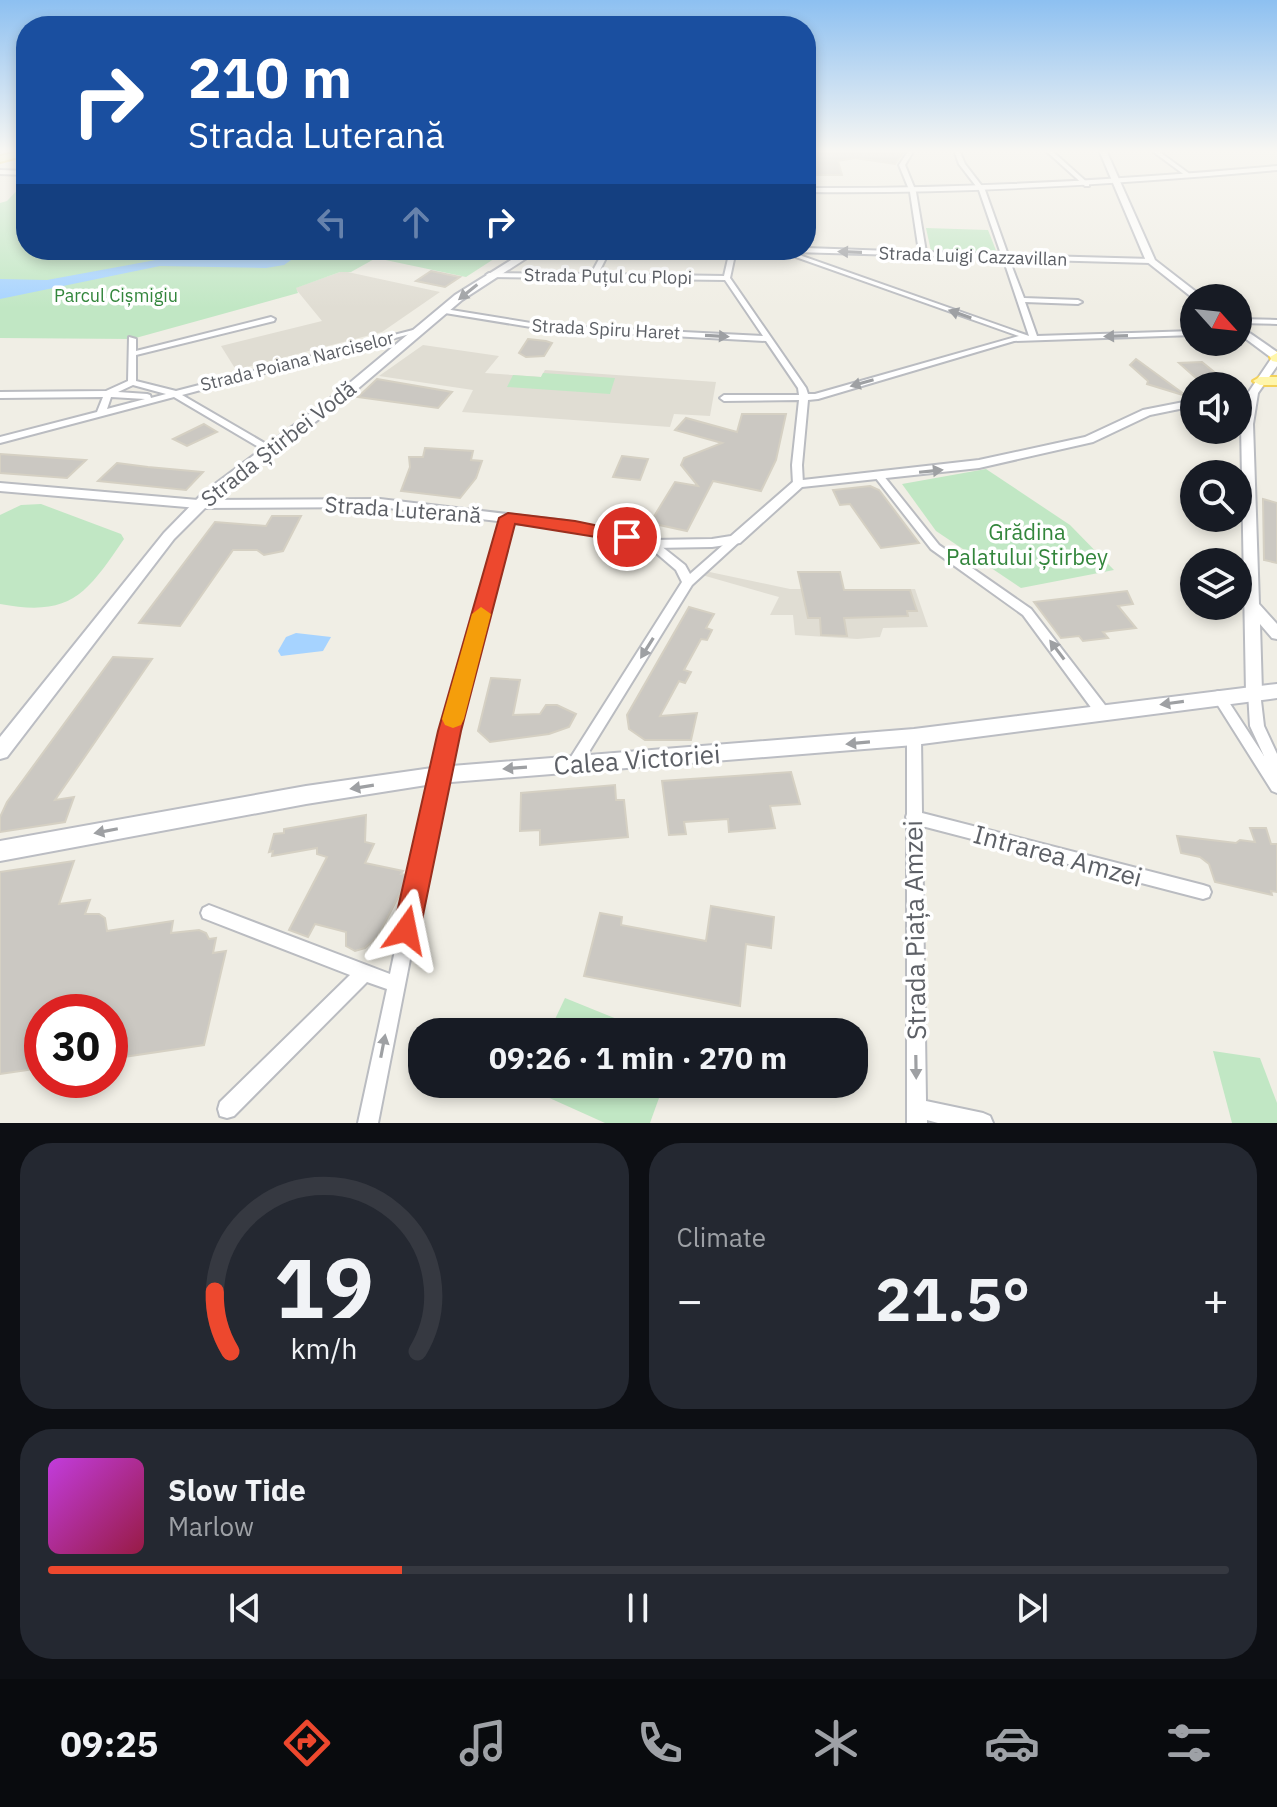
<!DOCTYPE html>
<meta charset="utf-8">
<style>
:root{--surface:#171b24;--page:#242831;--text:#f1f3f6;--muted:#9ea1a6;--line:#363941;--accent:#ed482e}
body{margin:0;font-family:"IBM Plex Sans",sans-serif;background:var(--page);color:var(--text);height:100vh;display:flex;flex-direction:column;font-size:30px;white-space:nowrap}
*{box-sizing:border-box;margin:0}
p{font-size:26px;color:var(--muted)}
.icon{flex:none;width:44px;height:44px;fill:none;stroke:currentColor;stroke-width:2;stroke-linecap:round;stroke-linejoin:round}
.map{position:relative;height:1123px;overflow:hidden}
.details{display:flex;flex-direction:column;gap:20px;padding:20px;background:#0d0f14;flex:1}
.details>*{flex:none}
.top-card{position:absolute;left:16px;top:16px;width:800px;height:244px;border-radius:32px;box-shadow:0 4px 12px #0003;background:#1a4fa0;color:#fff;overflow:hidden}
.needle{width:52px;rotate:117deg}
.tools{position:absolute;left:1180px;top:284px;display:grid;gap:16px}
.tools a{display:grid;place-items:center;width:72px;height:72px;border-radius:50%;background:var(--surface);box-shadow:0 4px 12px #0003;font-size:40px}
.speed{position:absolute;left:24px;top:994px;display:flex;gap:16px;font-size:40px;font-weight:700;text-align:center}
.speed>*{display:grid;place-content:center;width:104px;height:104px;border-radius:50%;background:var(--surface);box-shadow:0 4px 12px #0003;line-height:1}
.speed .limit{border:12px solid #d22;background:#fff;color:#111}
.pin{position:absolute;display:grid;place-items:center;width:68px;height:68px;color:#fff;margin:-34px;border:4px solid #fff;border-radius:50%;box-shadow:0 2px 8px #0007}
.me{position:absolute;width:88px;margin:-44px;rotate:12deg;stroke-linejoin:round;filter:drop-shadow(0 0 6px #0008)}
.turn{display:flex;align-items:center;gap:28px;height:168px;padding:0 40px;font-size:36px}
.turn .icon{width:104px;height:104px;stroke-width:2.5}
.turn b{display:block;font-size:56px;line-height:68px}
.lanes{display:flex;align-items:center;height:76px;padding:0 40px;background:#0003;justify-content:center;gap:40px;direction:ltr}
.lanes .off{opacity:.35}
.big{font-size:60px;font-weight:800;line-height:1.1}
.details .card{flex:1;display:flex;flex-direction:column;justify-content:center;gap:12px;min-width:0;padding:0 28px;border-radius:32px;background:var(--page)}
.details .dial{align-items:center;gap:0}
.dial svg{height:208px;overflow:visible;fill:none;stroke:var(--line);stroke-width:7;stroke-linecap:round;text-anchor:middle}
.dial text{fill:var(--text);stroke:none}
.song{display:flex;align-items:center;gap:24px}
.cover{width:96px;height:96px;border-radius:12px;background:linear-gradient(135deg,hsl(290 70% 55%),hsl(340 70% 35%))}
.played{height:8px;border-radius:4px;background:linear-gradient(90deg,var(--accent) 30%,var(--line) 30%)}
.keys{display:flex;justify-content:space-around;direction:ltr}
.heat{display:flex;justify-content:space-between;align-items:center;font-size:44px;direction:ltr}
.details .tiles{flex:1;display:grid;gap:20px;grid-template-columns:1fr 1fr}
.card:last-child{grid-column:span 2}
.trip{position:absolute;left:408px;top:1018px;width:460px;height:80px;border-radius:32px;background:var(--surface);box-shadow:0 4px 12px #0003;font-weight:800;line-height:80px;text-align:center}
.dock{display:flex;height:128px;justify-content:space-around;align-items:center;background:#090b0e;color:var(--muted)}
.dock .icon{width:56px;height:56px}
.dock .selected{color:var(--accent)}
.dock b{font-size:36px;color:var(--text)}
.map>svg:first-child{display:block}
.education{fill:#e0ddd3}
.green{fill:#c1e7c4}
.water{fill:#a6d3ff}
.building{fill:#cbc8c2;stroke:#d5d0c3;stroke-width:2}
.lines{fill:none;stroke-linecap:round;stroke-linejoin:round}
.minor-casing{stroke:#babcc1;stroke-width:4}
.tertiary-casing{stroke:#babcc1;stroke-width:4}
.secondary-casing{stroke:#bbbdc3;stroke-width:4}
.primary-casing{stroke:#f4d25a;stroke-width:4}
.minor{fill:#fff;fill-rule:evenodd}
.tertiary{fill:#fff;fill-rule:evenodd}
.secondary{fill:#fff;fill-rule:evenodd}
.primary{fill:#fff6ab;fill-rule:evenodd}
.oneway{fill:#9ea0a3}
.route{fill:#ed482e;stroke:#9a2f1e;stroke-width:2}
.slow{fill:#f59e0b}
.labels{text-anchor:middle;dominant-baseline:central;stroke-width:7;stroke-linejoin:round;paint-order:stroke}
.far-street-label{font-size:18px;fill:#5d6066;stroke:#fff}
.far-park-label{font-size:18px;fill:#33863c;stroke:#fff}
.street-label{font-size:22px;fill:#5d6066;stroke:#fff}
.park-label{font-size:22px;fill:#33863c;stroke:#fff}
.near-street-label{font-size:26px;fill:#5d6066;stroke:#fff}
</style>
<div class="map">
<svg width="1277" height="1123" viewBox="0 0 1277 1123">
<rect width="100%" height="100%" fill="#f0eee5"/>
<g class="education">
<path d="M 343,271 L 440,292 L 382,332 L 236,370 L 221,346 L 322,321 L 295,288 Z"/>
<path d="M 423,345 L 499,356 L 485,373 L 541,377 L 545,370 L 716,382 L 710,416 L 674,414 L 670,427 L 462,412 L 473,390 L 379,376 Z"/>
<path d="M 705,571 L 790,589 L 915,589 L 928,627 L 883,628 L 880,637 L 857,639 L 795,635 L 793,615 L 770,615 L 779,597 L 702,575 Z"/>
</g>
<g class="green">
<path d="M 26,181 L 26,250 L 474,250 L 500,255 L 466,277 L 376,258 L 351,272 L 340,272 L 296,288 L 298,293 L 132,339 L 0,338 L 0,203 L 7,201 Z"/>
<path d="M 926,228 L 988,230 L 997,253 L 931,251 Z"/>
<path d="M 543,373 L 615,378 L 610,394 L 507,387 L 513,375 L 541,377 Z"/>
<path d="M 986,469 L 1070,525 L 1114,570 L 1021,588 L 936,531 L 902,484 Z"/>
<path d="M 41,504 L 121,534 L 124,539 C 86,595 70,617 0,604 L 0,515 L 21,505 Z"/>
<path d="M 565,998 L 649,1032 L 549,1032 Z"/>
<path d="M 1213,1051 L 1260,1058 L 1277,1103 L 1277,1123 L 1232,1123 Z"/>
<path d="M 526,1084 L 664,1084 L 650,1123 L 605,1123 L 525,1087 Z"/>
</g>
<g class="water">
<path d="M 210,250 L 294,250 L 294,258 L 284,265 L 266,268 L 160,266 L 0,299 L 0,279 L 47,280 Z"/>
<path d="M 296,633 L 331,637 L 323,651 L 281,656 L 278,651 L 286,637 Z"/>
</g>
<g class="building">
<path d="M 817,150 L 900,150 L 898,153 L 903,153 L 895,164 L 855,158 L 838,161 L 842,175 L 806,175 L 806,157 Z"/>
<path d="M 431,271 L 460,277 L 445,287 L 416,281 Z"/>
<path d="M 528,339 L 546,341 L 552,343 L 544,356 L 526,357 L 519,353 Z"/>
<path d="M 1136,359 L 1184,394 L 1183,395 L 1147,384 L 1148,381 L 1130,365 Z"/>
<path d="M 1202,362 L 1229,384 L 1205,386 L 1179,363 Z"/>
<path d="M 377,379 L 452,392 L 438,408 L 358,397 Z"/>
<path d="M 742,414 L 786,414 L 776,460 L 761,491 L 713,481 L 687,531 L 650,523 L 675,482 L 698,486 L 681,465 L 684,458 L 722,443 L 675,430 L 686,418 L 737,432 Z"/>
<path d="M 204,424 L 217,432 L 187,446 L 173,439 Z"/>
<path d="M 425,448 L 473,451 L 471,460 L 482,461 L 476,478 L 460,498 L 401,491 L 410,467 L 409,457 L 423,457 Z"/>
<path d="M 0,454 L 86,460 L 67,478 L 0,473 Z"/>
<path d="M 622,456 L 648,459 L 640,480 L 613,477 Z"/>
<path d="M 117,463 L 148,467 L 203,472 L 186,490 L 98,481 Z"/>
<path d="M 870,486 L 879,490 L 919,543 L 881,548 L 850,504 L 840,505 L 833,490 Z"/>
<path d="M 1263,499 L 1277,503 L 1277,563 L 1264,560 Z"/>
<path d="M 272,516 L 301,516 L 283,551 L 264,555 L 257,550 L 233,550 L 180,626 L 139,623 L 215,522 L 266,526 Z"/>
<path d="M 798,572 L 840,572 L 844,590 L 910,590 L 917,611 L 907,611 L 908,616 L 844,618 L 847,636 L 821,635 L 820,618 L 808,618 Z"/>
<path d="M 1127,591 L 1133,604 L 1118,606 L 1136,628 L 1103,632 L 1108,638 L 1083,641 L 1079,636 L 1061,638 L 1034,602 Z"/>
<path d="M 689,607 L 714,614 L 706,628 L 712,630 L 707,640 L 701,639 L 684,670 L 691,672 L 685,683 L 679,681 L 660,716 L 697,713 L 691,740 L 645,740 L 629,729 L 627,715 Z"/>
<path d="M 113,657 L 152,659 L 55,800 L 74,797 L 65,822 L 0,832 L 0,817 L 7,802 Z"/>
<path d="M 491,678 L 520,680 L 513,715 L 540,714 L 546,705 L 557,705 L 576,714 L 569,727 L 549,734 L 490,742 L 478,731 Z"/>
<path d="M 791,772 L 800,804 L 770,806 L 775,828 L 729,832 L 728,819 L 684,822 L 686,834 L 669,835 L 662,781 Z"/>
<path d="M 615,785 L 616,800 L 624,800 L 628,837 L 540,845 L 540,830 L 520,831 L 521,793 Z"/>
<path d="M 366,815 L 365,842 L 374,844 L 365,863 L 403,871 L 401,874 L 406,875 L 407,880 L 378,936 L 365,948 L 355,951 L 346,946 L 346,932 L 315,924 L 308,937 L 289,930 L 327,857 L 317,854 L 317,848 L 272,856 L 273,851 L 269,852 L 274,834 L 284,833 L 284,829 Z"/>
<path d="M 1250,828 L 1266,828 L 1271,844 L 1277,844 L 1277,892 L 1271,891 L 1272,895 L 1215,882 L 1209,864 L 1200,857 L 1181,853 L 1177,836 L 1236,843 L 1240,840 L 1255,842 Z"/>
<path d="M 74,861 L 59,904 L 90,900 L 85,914 L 99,914 L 105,918 L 107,931 L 173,921 L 171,933 L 199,930 L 206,933 L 209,939 L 216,938 L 213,953 L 226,951 L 204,1045 L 110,1059 L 110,1012 L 42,1012 L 42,1068 L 0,1074 L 0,872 Z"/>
<path d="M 711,906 L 774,917 L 771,948 L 746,944 L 740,1006 L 584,976 L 600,913 L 622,917 L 621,925 L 706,941 Z"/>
</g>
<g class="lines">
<defs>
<g id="minor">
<path d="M 806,150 L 813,150 L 806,154 Z"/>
<path d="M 909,150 L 914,150 L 905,165 L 916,192 L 926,252 L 1001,254 L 979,190 L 959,164 L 954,150 L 959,150 L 965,164 L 985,190 L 1008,255 L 1151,259 L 1154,261 L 1151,263 L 1009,259 L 1024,298 L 1078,300 L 1082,302 L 1078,304 L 1025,302 L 1037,336 L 1194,331 L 1194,335 L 1014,341 L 818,399 L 808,400 L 802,465 L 803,484 L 798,487 L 793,484 L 792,465 L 799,400 L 724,401 L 720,398 L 724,395 L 799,395 L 798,388 L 766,341 L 543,329 L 445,313 L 441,311 L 445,309 L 543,325 L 763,336 L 725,280 L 489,277 L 486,275 L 489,273 L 591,274 L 604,250 L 610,250 L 598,274 L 724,276 L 730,250 L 736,250 L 730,278 L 806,388 L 808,394 L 815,394 L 1019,336 L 776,250 L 785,250 L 1029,336 L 1003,258 L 794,252 L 791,250 L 806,250 L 806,248 L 919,252 L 910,192 L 899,165 Z"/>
<path d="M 1045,150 L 1051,150 L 1089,184 L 1089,186 L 1085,186 Z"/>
<path d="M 1151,150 L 1157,150 L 1191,175 L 1186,176 Z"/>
<path d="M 271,317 L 275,319 L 274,321 L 136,355 L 136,381 L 176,391 L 421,328 L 425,330 L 182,395 L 273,448 L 275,450 L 273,452 L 267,452 L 174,397 L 0,443 L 0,437 L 97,412 L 103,397 L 0,398 L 0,392 L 106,391 L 128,381 L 129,337 L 136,339 L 136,351 ZM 133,385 L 166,394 L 151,398 L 150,395 L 147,394 L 118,392 ZM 111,397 L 145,399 L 107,409 Z"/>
<path d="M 1238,319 L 1277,320 L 1277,324 L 1238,323 Z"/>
<path d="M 880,474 L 883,475 L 939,545 L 1031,609 L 1108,709 L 1110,713 L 1108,717 L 1103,718 L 1098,717 L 1023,615 L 931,549 L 875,477 Z"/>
<path d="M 508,515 L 513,518 L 446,775 L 378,1123 L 358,1123 L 387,989 L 367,982 L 234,1116 L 227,1118 L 220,1116 L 218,1109 L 220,1102 L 350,975 L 203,918 L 201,913 L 203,908 L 209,905 L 390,974 L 432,775 L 503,518 Z"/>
<path d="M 735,537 L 740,540 L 739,542 L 692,585 L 579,768 L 574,770 L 569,768 L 567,764 L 569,760 L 682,582 L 676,570 L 648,546 L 647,544 L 648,542 L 656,542 L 685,565 L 690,574 L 731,538 Z"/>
<path d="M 1254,687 L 1259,689 L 1260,692 L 1264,726 L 1277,754 L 1277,793 L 1272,791 L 1212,696 L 1213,693 L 1218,691 L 1223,693 L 1264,756 L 1250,726 L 1248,692 L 1249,689 Z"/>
<path d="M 914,732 L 919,733 L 921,737 L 922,813 L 1203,885 L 1209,887 L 1211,892 L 1209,897 L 1203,899 L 922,826 L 926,1101 L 983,1113 L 990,1116 L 993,1123 L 938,1123 L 927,1120 L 927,1123 L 907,1123 L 907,820 L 906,817 L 907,814 L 907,737 L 909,733 Z"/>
</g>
<g id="tertiary">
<path d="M 1277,166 L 1277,170 C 1120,184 964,194 806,192 L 806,188 C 964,189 1120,180 1277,166 Z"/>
<path d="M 1277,355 L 1277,366 L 1258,393 L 1253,424 L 1259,604 L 1277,624 L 1277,639 L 1272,638 L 1260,624 L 1262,692 L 1260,696 L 1254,698 L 1248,696 L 1246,692 L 1241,424 L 1248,393 L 1273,356 Z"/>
<path d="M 1194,400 L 1194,406 L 1150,415 L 1093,442 L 979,468 L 802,487 L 740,543 L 712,547 L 652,548 L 566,529 L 380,507 L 198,508 L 0,491 L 0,483 L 198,500 L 380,499 L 566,521 L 652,540 L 712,539 L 731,536 L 794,481 L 979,460 L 1085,437 L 1143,410 Z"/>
</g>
<g id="secondary">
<path d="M 1099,150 L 1106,150 L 1155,260 L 1204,298 L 1194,299 L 1146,261 Z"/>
<path d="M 0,170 L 26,171 L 26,175 L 0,174 Z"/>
<path d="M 527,250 L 539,250 L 462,300 L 348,397 L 214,499 L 174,539 L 7,757 L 0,759 L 0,737 L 164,533 L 203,493 L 340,391 L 455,295 Z"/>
<path d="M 1238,325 L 1277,352 L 1277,362 L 1238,333 Z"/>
<path d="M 1277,684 L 1277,698 L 914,745 L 439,783 L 306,804 L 0,861 L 0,841 L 306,786 L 439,767 L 914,729 Z"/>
</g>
<g id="primary">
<path d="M 26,150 L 26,155 L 0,162 L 0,156 Z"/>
<path d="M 1277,353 L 1277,362 L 1272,361 L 1270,357 Z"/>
<path d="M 1277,377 L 1277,385 L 1260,385 L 1253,381 L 1260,377 Z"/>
</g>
</defs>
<use href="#minor" class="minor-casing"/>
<use href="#tertiary" class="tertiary-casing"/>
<use href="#secondary" class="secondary-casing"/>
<use href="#primary" class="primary-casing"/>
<use href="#minor" class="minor"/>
<use href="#tertiary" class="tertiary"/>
<use href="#secondary" class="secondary"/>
<use href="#primary" class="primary"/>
</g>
<defs><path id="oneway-solid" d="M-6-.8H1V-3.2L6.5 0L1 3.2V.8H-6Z" transform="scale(2)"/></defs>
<g class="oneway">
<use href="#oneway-solid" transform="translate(850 252) rotate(-178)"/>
<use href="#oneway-solid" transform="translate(468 292) rotate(141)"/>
<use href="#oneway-solid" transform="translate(960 314) rotate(-161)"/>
<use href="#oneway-solid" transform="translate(717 336) rotate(3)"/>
<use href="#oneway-solid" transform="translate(1116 336) rotate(178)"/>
<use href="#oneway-solid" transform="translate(862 383) rotate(164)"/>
<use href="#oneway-solid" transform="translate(931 471) rotate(-6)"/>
<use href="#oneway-solid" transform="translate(647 648) rotate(122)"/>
<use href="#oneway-solid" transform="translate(1057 650) rotate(-127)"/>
<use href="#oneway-solid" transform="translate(1172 703) rotate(172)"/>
<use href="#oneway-solid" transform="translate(858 743) rotate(175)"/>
<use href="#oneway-solid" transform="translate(515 768) rotate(176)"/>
<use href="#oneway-solid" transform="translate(362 787) rotate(171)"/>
<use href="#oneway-solid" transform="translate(106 831) rotate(169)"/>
<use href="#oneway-solid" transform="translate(383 1046) rotate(-79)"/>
<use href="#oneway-solid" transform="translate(916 1067) rotate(89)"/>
</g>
<linearGradient id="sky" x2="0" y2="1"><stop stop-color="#8dc0f1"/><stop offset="0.49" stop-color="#f8f7f3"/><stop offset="1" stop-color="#f8f7f3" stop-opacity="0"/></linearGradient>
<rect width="1277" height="308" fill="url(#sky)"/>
<path class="route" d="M 508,513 L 575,521 L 633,533 L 636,537 L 627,542 L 515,524 L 461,731 L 420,930 L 416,939 L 406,943 L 397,939 L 393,930 L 438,731 L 499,518 Z"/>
<path class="slow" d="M 481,607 L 491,614 L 464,719 L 461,725 L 453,728 L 445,725 L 442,719 L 472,614 Z"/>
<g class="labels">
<g class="far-street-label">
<text transform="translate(973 256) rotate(2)">Strada Luigi Cazzavillan</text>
<text transform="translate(608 276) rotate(1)">Strada Puțul cu Plopi</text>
<text transform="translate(606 329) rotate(3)">Strada Spiru Haret</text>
<text transform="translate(297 361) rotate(-14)">Strada Poiana Narciselor</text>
</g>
<g class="far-park-label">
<text x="116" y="295">Parcul Cișmigiu</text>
</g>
<g class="street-label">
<text transform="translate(278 443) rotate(-38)">Strada Știrbei Vodă</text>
<text transform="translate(403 509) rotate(4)">Strada Luterană</text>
</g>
<g class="park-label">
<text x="1027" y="531">Grădina<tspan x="1027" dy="25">Palatului Știrbey</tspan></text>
</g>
<g class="near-street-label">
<text transform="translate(637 759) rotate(-4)">Calea Victoriei</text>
<text transform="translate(1058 855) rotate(15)">Intrarea Amzei</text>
<text transform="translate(914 930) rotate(-91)">Strada Piața Amzei</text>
</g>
</g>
</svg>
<div class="tools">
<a><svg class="needle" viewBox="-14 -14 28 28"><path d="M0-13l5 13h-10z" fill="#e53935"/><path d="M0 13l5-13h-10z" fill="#9ea1a6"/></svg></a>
<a><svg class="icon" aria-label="sound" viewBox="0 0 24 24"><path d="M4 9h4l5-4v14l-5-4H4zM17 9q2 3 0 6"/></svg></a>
<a><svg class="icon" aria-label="search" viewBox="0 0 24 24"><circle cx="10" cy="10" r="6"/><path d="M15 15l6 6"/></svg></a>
<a><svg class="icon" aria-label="layers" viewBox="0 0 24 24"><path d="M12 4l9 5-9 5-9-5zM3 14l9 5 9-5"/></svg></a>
</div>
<div class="speed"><div class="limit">30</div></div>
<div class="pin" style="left:627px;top:537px;background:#d93025"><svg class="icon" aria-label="arrive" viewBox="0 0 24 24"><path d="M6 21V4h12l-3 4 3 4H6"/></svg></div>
<svg class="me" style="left:406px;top:930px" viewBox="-20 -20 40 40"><path d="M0-17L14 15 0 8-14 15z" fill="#ed482e" stroke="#fff" stroke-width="4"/></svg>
<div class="trip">09:26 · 1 min · 270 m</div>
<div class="top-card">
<div class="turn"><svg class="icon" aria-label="right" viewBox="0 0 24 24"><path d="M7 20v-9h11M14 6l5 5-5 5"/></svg><div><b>210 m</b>Strada Luterană</div></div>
<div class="lanes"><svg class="icon off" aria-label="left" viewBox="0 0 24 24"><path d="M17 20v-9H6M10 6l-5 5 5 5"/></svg><svg class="icon off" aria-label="ahead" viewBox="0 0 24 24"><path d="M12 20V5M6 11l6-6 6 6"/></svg><svg class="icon" aria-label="right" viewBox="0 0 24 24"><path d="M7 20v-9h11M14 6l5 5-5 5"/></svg></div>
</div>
</div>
<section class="details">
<div class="tiles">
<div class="card dial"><svg viewBox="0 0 100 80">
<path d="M14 69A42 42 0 1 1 86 69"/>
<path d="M14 69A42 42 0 0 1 8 46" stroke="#ed482e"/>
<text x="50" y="56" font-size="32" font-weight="700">19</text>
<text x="50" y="72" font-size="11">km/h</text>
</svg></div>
<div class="card"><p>Climate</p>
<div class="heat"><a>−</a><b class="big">21.5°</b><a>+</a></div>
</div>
<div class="card">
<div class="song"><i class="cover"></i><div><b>Slow Tide</b><p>Marlow</p></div></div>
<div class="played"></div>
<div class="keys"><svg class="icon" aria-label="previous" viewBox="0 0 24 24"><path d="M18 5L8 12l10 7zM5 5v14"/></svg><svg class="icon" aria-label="pause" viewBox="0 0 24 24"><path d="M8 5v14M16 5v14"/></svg><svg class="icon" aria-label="next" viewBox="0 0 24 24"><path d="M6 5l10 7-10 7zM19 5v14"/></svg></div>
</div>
</div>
</section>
<nav class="dock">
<b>09:25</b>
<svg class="icon selected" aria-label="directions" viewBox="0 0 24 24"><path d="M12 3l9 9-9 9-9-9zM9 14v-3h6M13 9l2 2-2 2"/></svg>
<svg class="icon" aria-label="music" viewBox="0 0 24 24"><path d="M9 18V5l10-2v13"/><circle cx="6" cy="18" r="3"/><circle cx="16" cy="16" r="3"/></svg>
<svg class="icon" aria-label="phone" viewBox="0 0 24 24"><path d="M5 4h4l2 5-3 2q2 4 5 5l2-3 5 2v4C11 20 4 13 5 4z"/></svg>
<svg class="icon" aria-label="climate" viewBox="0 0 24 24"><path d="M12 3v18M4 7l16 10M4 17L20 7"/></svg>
<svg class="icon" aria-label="car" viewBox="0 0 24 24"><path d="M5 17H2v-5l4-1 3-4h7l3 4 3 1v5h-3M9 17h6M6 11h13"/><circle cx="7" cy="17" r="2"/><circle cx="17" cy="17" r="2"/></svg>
<svg class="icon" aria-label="filters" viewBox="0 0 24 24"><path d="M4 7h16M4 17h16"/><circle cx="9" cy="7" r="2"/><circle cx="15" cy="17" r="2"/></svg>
</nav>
